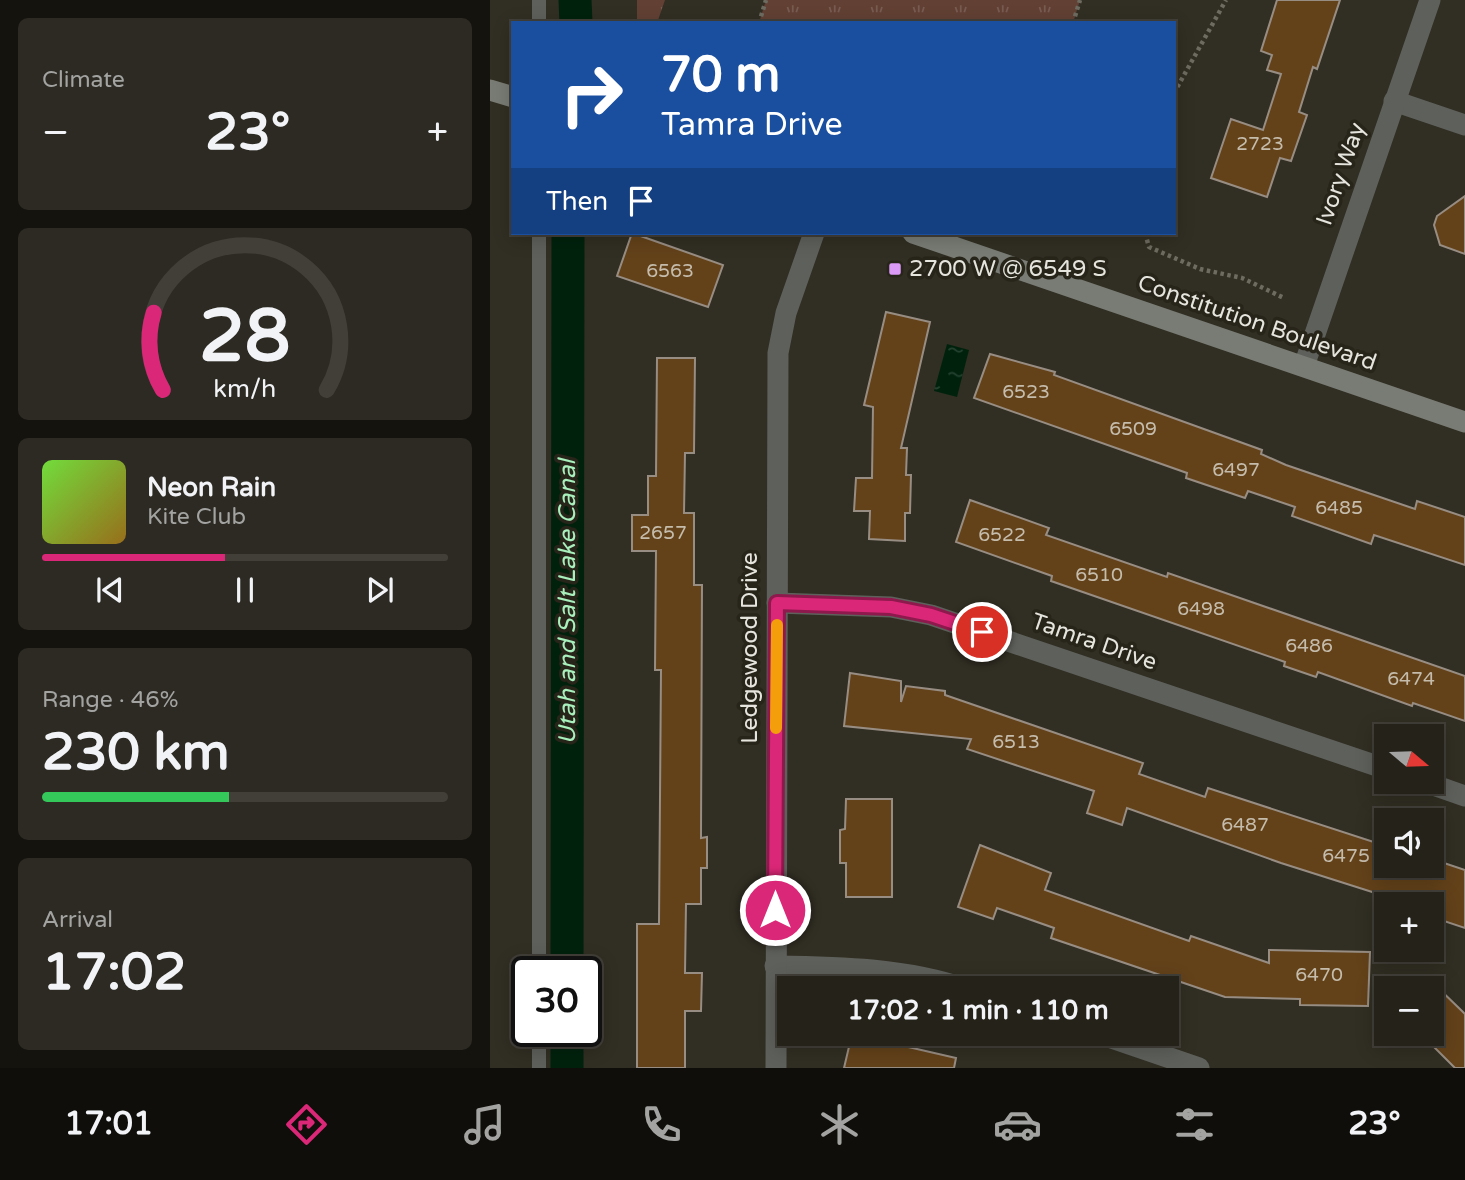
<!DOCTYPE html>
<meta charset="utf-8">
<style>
:root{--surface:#25221a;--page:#2d2a23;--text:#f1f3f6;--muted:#a3a4a2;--line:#423f39;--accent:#db2777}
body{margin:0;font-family:"Varela Round",sans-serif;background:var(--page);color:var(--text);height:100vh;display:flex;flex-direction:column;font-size:26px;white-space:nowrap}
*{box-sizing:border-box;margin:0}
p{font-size:23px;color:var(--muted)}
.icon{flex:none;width:38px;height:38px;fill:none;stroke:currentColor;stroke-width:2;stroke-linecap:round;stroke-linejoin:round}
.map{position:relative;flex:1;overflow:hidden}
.details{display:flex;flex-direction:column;gap:18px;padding:18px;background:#14130e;width:490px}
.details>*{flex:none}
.top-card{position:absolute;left:21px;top:21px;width:665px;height:214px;border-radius:0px;box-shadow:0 4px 18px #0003,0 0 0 2px var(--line);background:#1a4fa0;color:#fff;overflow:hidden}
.needle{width:46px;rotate:109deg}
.fabs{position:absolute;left:884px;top:724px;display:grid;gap:14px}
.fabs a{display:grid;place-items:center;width:70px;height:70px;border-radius:0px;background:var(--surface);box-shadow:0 4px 18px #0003,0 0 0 2px var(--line);font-size:35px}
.speed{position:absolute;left:21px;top:956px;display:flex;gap:14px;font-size:35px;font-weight:700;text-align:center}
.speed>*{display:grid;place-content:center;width:91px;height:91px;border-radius:50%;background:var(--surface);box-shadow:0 4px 18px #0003,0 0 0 2px var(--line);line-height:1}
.speed .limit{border:4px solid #111;border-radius:10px;background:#fff;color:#111}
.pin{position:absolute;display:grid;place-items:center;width:60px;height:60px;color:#fff;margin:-30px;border:4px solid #fff;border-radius:50%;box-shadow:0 2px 7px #0007}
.me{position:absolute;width:77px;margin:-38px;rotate:0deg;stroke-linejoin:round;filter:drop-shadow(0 0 5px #0008)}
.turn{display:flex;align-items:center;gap:24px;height:147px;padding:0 35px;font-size:32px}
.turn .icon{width:91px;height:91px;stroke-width:2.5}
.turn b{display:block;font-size:49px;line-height:60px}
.then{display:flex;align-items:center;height:66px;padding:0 35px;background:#0003;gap:14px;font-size:26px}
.big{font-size:52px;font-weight:700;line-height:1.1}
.details .card{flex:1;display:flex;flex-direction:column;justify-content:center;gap:10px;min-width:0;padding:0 24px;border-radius:10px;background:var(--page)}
.details .dial{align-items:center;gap:0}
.dial svg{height:182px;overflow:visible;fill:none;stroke:var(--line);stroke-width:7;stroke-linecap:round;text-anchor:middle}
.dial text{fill:var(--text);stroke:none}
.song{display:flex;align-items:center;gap:21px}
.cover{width:84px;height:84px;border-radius:10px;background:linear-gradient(135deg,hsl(100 70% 55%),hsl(40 70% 35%))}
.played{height:7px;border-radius:4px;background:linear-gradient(90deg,var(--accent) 45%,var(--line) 45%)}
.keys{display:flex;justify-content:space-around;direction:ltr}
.heat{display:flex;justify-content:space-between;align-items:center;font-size:38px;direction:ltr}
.charge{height:10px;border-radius:5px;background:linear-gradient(90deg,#34c759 46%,var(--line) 0)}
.trip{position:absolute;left:287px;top:976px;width:402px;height:70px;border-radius:0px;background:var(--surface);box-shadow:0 4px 18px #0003,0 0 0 2px var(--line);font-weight:700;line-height:70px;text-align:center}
.tabs{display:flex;height:112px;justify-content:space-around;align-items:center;background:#0f0e0a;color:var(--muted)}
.tabs .icon{width:49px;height:49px}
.tabs .current{color:var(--accent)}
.tabs b{font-size:32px;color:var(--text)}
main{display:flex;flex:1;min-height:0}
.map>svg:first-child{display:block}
.grass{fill:url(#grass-tufts)}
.water{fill:url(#water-ripples)}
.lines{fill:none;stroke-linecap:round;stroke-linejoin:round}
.canal{stroke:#00220d;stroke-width:33}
.building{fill:#63421a;stroke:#988d83;stroke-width:2}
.path{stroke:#6e6b61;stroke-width:4.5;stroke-dasharray:3.5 3.5;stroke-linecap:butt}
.lane{stroke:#5e605b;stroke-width:14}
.street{stroke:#5e605b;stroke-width:21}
.secondary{stroke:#797c74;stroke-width:21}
.route-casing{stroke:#8e194d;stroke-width:18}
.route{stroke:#db2777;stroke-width:12}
.slow{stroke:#f59e0b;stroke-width:12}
.poi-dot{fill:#db9af6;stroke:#27241a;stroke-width:2.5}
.labels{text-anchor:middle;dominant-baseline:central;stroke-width:7;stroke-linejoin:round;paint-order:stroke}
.number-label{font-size:19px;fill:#c5bcac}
.street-label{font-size:23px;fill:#e6e5dd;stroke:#27241a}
.poi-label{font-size:23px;fill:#e6e5dd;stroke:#27241a;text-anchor:start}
.water-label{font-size:24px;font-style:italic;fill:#a8f0bc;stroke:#27241a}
</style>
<main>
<section class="details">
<div class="card"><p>Climate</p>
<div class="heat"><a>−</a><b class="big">23°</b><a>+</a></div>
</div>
<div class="card dial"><svg viewBox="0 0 100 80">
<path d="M14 69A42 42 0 1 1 86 69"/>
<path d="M14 69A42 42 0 0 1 10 35" stroke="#db2777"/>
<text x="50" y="56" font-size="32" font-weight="700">28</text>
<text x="50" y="72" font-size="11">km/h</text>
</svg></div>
<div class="card">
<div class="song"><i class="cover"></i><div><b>Neon Rain</b><p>Kite Club</p></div></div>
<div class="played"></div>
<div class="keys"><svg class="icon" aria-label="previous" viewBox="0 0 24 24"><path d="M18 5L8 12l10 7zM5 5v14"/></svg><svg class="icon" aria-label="pause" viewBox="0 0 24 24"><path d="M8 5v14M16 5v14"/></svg><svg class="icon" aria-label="next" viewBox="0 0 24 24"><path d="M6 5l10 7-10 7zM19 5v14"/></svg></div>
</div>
<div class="card"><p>Range · 46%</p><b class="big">230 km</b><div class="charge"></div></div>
<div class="card"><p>Arrival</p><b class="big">17:02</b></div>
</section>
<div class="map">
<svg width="975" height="1068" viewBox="0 0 975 1068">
<defs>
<pattern id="grass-tufts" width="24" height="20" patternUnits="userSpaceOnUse" patternTransform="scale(1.75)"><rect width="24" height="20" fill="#624034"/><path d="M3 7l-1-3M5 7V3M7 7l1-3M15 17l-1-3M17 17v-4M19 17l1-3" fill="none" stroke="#785b51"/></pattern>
<pattern id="water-ripples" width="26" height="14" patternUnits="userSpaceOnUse" patternTransform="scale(1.75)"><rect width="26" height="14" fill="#00220d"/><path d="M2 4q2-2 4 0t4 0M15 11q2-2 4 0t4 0" fill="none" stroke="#254230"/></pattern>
</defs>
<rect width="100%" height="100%" fill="#312e23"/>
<g class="grass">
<path d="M 147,0 L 175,0 L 167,23 L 147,23 Z"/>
<path d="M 276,0 L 590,0 L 583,23 L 269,23 Z"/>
</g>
<path class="water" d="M 457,344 L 479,350 L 467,397 L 444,391 Z"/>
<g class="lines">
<g class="canal">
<path d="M 85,0 L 86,23"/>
<path d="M 77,971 L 78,233"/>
<path d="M 77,1031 L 77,1068"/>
</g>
</g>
<g class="building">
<path d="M 787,0 L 850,0 L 827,69 L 823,67 L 809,112 L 817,115 L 801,161 L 790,158 L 777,197 L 721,178 L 741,119 L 773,130 L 791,74 L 777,70 L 782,55 L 771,51 Z"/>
<path d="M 975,196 L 975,254 L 950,245 L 944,225 L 947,216 Z"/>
<path d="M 142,233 L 233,265 L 218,307 L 127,276 Z"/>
<path d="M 396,312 L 440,322 L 411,448 L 417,448 L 416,475 L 421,475 L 420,513 L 415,513 L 415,541 L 379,539 L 380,511 L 364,511 L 366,478 L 382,478 L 383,407 L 374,405 Z"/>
<path d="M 500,354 L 565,372 L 564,375 L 772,450 L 771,454 L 796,465 L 925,509 L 927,501 L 975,517 L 975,565 L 884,535 L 881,544 L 802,516 L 805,507 L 758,491 L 755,498 L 696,478 L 697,473 L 484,398 Z"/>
<path d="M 167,358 L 205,358 L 204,453 L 195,453 L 194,513 L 204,513 L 204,585 L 212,585 L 211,838 L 217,837 L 217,868 L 211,868 L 211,904 L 196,904 L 195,973 L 212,973 L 211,1011 L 195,1011 L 195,1068 L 147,1068 L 147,924 L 169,924 L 171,670 L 165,670 L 166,551 L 142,551 L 142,515 L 158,515 L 158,476 L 166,476 Z"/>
<path d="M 480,500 L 559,528 L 556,535 L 677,577 L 678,573 L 975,676 L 975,721 L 923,703 L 922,706 L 828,672 L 826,677 L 794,666 L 795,662 L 561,581 L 562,576 L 466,542 Z"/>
<path d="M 360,673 L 411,681 L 411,702 L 416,686 L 455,691 L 455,695 L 653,763 L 649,774 L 715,797 L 718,788 L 896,846 L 896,866 L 942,866 L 942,859 L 975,870 L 975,928 L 942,917 L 942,905 L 923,905 L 791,863 L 637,808 L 632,825 L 597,813 L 604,791 L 477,749 L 481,739 L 354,726 Z"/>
<path d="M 356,799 L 402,799 L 402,897 L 356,897 L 356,863 L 350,863 L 350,830 L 355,829 Z"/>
<path d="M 490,845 L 561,873 L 555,890 L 699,941 L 701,936 L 779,963 L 779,950 L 880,952 L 878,1006 L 810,1005 L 810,999 L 735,997 L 561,938 L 564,928 L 507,908 L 503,919 L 468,907 Z"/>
<path d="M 940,980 L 975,1014 L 975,1068 L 965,1068 L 931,1034 L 942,1034 L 942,989 L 931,989 Z"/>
<path d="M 362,1034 L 466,1058 L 464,1068 L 354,1068 Z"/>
</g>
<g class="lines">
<g class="path">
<path d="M 269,23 L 276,0"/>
<path d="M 583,23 L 590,0"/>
<path d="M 684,93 L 736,0"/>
<path d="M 655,233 L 659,247 L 710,269 L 752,278 L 794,298"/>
</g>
<g class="lane">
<path d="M 49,23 L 49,0"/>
<path d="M 49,971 L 49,233"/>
<path d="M 49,1068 L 49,1031"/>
</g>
<g class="street">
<path d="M 904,101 L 975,125"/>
<path d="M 814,366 L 940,0"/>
<path d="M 287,603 L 401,607 L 441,615 L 896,769"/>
<path d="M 935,782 L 975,796"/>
<path d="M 285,966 C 351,967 414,968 476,989"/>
<path d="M 610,1034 L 709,1068"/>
<path d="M 286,1068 L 288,353 L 296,313 L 324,233"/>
</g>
<g class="secondary">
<path d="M 0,90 L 23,97"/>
<path d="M 423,233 L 975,422"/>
</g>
</g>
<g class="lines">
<defs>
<path id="route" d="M 285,910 L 287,603 L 401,607 L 441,615 L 492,632"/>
</defs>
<use href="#route" class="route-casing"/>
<use href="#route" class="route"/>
<path class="slow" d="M 286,728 L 287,625"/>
</g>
<rect class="poi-dot" x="398" y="262" width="14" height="14" rx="3.5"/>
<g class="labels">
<g class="number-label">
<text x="770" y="144">2723</text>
<text x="180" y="271">6563</text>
<text x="536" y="392">6523</text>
<text x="643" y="429">6509</text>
<text x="746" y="470">6497</text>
<text x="849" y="508">6485</text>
<text x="173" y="533">2657</text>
<text x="512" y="535">6522</text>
<text x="609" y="575">6510</text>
<text x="711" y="609">6498</text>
<text x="819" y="646">6486</text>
<text x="921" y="679">6474</text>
<text x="526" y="742">6513</text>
<text x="755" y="825">6487</text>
<text x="856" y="856">6475</text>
<text x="829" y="975">6470</text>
</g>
<g class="street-label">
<text transform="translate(851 174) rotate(-71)">Ivory Way</text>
<text transform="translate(767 323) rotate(19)">Constitution Boulevard</text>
<text transform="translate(604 642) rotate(19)">Tamra Drive</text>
<text transform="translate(260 648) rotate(-90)">Ledgewood Drive</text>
</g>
<g class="poi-label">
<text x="419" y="269">2700 W @ 6549 S</text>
</g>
<g class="water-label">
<text transform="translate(77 602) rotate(-90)">Utah and Salt Lake Canal</text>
</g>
</g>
</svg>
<div class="fabs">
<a><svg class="needle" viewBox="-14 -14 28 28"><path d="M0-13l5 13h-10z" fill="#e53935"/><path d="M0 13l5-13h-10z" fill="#a3a4a2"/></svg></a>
<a><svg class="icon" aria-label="sound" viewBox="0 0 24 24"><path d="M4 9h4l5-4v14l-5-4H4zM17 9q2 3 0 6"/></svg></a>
<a>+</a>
<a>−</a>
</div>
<div class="speed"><div class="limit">30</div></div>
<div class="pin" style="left:492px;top:632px;background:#d93025"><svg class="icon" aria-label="arrive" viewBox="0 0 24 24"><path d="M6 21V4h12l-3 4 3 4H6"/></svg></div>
<svg class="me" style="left:285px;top:910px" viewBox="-20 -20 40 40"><circle r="17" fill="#db2777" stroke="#fff" stroke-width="3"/><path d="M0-11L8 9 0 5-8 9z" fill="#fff"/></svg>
<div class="trip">17:02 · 1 min · 110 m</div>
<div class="top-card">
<div class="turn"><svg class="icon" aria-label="right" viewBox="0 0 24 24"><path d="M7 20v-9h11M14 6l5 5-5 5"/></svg><div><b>70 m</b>Tamra Drive</div></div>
<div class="then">Then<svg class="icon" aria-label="arrive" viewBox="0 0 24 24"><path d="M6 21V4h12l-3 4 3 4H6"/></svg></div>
</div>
</div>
</main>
<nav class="tabs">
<b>17:01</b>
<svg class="icon current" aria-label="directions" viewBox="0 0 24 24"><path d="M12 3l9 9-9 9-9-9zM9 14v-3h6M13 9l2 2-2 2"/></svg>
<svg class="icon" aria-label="music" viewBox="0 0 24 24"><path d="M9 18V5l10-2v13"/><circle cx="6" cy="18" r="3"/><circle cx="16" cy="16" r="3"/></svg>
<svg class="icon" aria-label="phone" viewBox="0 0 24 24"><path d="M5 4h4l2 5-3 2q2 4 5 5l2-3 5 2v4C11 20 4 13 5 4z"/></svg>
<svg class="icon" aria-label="climate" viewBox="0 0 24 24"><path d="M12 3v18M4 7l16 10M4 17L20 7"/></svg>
<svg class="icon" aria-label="car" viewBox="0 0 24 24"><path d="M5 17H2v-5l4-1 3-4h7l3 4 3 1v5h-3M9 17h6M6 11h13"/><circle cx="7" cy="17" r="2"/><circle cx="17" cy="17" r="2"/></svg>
<svg class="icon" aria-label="filters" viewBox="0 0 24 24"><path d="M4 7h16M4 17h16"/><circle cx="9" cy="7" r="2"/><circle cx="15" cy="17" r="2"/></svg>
<b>23°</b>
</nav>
